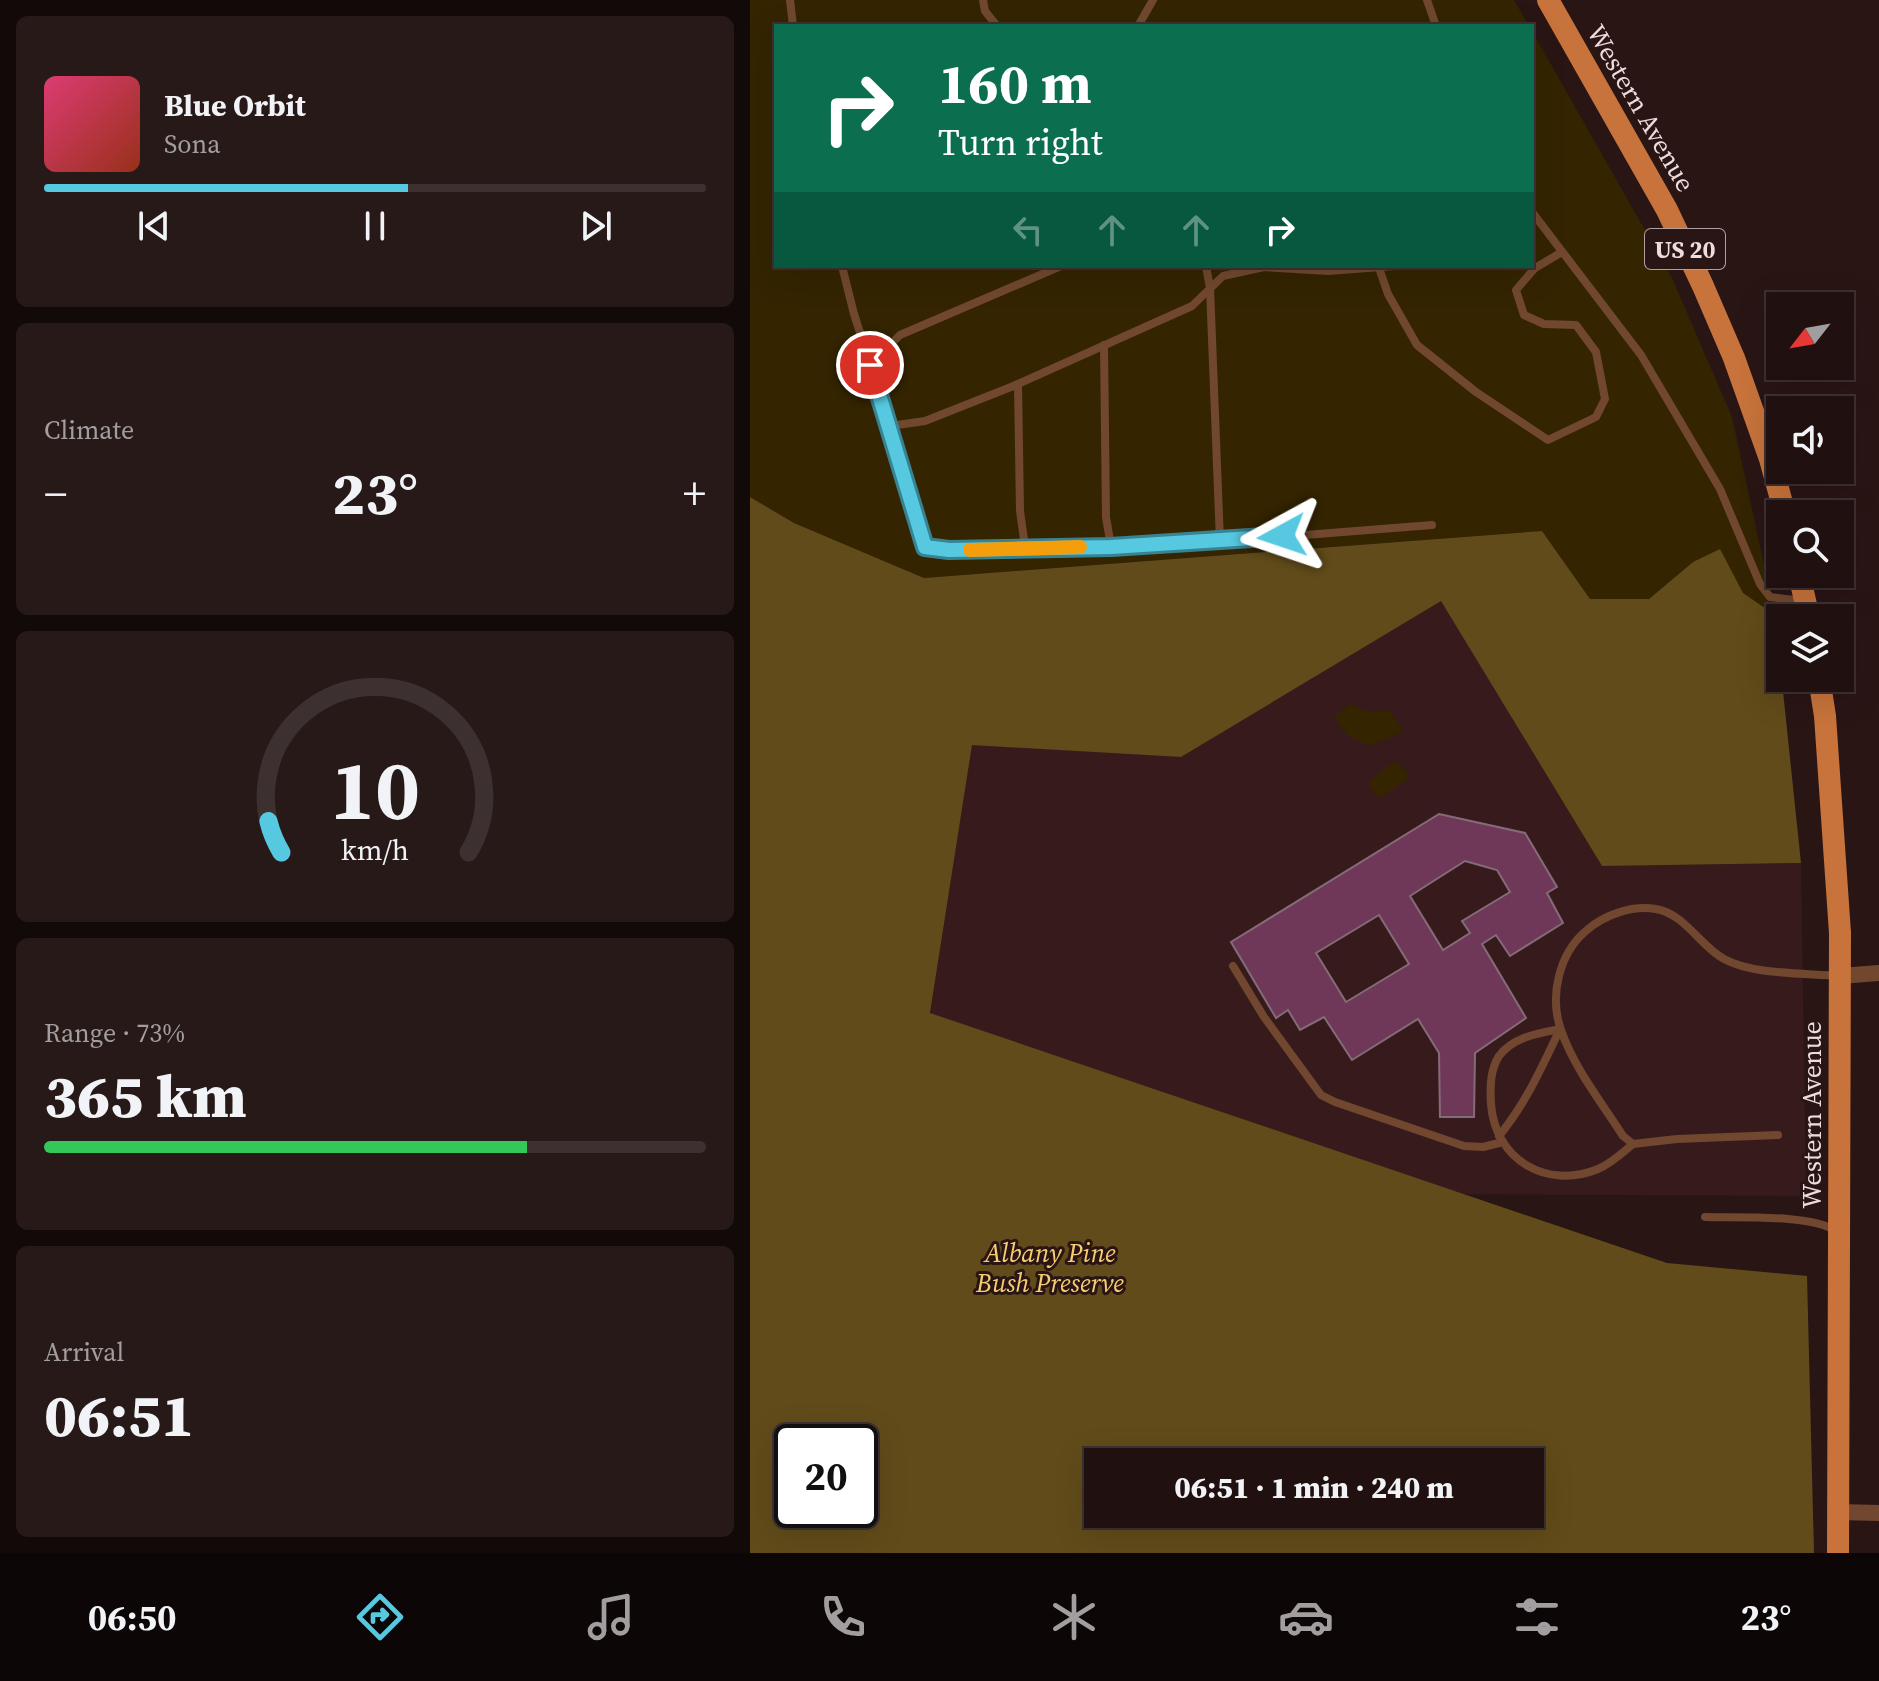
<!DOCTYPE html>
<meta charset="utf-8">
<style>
:root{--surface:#201010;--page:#281919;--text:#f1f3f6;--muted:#a29d9f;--line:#3d3030;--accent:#56c9e0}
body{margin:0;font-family:"Source Serif 4",serif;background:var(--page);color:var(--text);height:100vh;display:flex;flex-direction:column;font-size:30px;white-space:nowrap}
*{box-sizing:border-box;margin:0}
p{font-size:26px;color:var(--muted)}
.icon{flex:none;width:44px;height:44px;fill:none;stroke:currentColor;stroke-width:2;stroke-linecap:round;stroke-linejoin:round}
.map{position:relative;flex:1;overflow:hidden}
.details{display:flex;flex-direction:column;gap:16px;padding:16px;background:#120909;width:750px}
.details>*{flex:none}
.top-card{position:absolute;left:24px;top:24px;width:760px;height:244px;border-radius:0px;box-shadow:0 8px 32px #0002,0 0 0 2px var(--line);background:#0b6e4f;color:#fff;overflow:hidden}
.needle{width:52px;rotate:239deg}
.buttons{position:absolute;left:1016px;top:292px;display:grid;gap:16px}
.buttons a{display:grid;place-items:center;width:88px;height:88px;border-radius:0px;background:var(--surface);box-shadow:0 8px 32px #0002,0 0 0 2px var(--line);font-size:40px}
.speed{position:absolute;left:24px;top:1424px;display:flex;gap:16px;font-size:40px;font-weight:700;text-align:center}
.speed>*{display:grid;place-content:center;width:104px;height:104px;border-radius:50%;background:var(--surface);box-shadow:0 8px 32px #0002,0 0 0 2px var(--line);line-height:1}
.speed .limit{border:4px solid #111;border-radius:12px;background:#fff;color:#111}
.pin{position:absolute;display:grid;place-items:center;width:68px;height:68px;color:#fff;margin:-34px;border:4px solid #fff;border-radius:50%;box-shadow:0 2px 8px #0007}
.me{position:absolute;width:88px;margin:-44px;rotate:265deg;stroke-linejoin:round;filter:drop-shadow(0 0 6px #0008)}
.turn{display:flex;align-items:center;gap:28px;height:168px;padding:0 32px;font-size:36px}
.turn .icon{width:104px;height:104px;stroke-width:2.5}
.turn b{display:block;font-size:56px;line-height:68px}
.lanes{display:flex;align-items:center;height:76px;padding:0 32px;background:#0003;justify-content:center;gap:40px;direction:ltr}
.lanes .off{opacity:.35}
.big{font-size:60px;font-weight:800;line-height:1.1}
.details .tile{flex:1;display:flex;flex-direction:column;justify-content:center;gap:12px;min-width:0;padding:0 28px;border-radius:12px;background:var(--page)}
.details .dial{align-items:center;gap:0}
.dial svg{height:208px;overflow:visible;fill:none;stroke:var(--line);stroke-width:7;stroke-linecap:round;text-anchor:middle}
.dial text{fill:var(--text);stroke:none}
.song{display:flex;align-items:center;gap:24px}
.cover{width:96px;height:96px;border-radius:12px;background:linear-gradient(135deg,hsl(340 70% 55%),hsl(10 70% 35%))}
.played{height:8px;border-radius:4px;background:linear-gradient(90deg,var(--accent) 55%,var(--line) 55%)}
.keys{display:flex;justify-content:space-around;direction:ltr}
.heat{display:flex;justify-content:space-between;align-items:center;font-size:44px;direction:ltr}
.charge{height:12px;border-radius:6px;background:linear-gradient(90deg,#34c759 73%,var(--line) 0)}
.trip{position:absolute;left:334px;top:1448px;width:460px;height:80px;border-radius:0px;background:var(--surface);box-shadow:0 8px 32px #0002,0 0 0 2px var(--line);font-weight:800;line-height:80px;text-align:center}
.tabs{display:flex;height:128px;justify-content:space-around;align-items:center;background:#0d0606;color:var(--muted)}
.tabs .icon{width:56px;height:56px}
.tabs .active{color:var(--accent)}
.tabs b{font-size:36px;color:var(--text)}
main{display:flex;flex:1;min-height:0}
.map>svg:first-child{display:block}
.built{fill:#371b1c}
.green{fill:#342400}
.forest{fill:#614b1a;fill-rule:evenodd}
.building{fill:#703858;stroke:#846b78;stroke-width:2;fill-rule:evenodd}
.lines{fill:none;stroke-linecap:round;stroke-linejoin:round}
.service{stroke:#71482f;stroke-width:8}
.minor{stroke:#71482f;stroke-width:16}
.primary{stroke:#c7733b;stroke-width:22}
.route-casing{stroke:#388392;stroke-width:20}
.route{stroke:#56c9e0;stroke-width:14}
.slow{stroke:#f59e0b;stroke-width:14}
.labels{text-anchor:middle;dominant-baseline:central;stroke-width:6;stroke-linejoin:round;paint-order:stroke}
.shield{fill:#2a1515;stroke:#b2a0a0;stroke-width:2}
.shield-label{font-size:24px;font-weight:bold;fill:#ecdcdb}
.street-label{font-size:26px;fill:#ecdcdb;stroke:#2a1515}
.park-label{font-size:26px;font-style:italic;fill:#f7cd72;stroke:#2a1515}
</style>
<main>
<section class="details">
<div class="tile">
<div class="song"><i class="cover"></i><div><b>Blue Orbit</b><p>Sona</p></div></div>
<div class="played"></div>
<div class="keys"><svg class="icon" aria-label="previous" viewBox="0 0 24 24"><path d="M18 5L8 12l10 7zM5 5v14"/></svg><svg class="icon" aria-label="pause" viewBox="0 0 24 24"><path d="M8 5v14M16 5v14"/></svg><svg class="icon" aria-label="next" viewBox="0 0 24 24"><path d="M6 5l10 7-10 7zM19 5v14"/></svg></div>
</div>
<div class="tile"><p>Climate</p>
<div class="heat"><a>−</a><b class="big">23°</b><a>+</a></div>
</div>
<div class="tile dial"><svg viewBox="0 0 100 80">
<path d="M14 69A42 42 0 1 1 86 69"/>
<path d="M14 69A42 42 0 0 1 9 57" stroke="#56c9e0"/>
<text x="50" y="56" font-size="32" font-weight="700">10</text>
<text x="50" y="72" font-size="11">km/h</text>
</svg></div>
<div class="tile"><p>Range · 73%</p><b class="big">365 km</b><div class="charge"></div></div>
<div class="tile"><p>Arrival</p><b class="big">06:51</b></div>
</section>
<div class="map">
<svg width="1129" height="1553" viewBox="0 0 1129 1553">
<rect width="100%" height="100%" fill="#2a1515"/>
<path class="built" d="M 691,600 L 852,866 L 1051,863 L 1056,1196 L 672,1194 L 180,1014 L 222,744 L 431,757 Z"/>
<g class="green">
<path d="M 0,0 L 764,0 L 779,26 L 26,26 L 26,266 L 782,266 L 782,31 L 922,278 L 982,417 L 1025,615 L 943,562 L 899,599 L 840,599 L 792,531 L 174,578 L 44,523 L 0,497 Z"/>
<path d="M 601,704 L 619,712 L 639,710 L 654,731 L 619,746 L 597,735 L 584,717 Z"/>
<path d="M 646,760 L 660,777 L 629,799 L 618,783 Z"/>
</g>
<path class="forest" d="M 0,497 L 44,523 L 174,578 L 792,531 L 840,599 L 899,599 L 943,562 L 970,549 L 993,593 L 1025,615 L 1051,863 L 852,866 L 691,601 L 431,757 L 222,745 L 180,1013 L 917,1263 L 1057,1276 L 1064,1553 L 0,1553 ZM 42,1442 L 110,1442 L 110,1510 L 42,1510 ZM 348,1462 L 780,1462 L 780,1514 L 348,1514 Z"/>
<path class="building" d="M 689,814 L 775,833 L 807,887 L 797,893 L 813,923 L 760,956 L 746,935 L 732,944 L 776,1018 L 725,1053 L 724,1117 L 690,1117 L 689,1053 L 668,1019 L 602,1060 L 574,1017 L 550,1030 L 538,1010 L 526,1018 L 481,942 ZM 715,861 L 747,870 L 760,892 L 712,921 L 720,933 L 693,950 L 660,896 ZM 629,915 L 659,964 L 596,1002 L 566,953 Z"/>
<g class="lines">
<g class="service">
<path d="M 40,0 L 43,26"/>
<path d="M 233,0 L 235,11 L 247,26"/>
<path d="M 677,0 L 686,26"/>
<path d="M 388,26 L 403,0"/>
<path d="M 782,212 L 891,355 L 970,489 L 1010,584 L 1020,597 L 1053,601"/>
<path d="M 92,266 L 104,314 L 140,426 L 175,421 L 261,387 L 442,306 L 473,276 L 514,267 L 578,271 L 644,266"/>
<path d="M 456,266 L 460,288 L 470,541"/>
<path d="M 629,268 L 638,294 L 667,345 L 726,392 L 798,440 L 846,417 L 855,399 L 846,352 L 826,325 L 794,324 L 774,315 L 766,290 L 785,268 L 812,252"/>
<path d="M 354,345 L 356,517 L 361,547"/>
<path d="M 120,365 L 150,335 L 311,266"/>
<path d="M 268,384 L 270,511 L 275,547"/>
<path d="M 140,426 L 175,547 L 199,550 L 478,541 L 682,525"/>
<path d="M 483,966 L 514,1017 L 571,1095 L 585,1102 L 714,1146 L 733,1147 L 753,1142"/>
<path d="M 810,1029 C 789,1033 763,1037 749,1056 C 740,1070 740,1088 741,1104 C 745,1160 797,1190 848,1169 C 862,1163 872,1153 883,1144"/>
<path d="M 1028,1135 L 927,1139 L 883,1144 L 873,1136 C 852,1103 824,1068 811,1030 C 799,996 809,953 837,930 C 854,915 882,905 906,909 C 935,914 950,946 974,959 C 1003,975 1056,973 1089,976"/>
<path d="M 749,1136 C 776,1103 792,1067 810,1029"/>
<path d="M 955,1217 C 987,1218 1062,1214 1086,1231"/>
</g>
<g class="minor">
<path d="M 1090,976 L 1129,973"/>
<path d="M 1088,1512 L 1129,1513"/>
</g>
<g class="primary">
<path d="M 798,0 L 917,210 L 953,286 L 984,358 L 1020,459 L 1035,514"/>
<path d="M 1049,574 L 1059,618"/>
<path d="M 1069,678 L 1075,716 L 1090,933 L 1088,1553"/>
</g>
</g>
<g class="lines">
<defs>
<path id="route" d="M 120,365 L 175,547 L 199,550 L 361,547 L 532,536"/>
</defs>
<use href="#route" class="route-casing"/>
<use href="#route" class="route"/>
<path class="slow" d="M 220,550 L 330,547"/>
</g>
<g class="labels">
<rect class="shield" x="895" y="229" width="80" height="40" rx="6"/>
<g class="shield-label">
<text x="935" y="249">US 20</text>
</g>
<g class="street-label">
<text transform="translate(891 108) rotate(60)">Western Avenue</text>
<text transform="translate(1062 1115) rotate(-90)">Western Avenue</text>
</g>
<g class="park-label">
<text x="300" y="1253">Albany Pine<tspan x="300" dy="30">Bush Preserve</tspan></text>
</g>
</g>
</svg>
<div class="buttons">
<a><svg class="needle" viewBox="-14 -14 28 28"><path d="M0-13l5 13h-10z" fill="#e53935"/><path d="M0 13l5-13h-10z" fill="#a29d9f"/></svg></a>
<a><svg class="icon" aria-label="sound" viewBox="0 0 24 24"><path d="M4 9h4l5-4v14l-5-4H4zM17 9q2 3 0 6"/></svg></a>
<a><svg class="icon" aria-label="search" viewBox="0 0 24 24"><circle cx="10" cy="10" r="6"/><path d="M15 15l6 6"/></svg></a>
<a><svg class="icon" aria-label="layers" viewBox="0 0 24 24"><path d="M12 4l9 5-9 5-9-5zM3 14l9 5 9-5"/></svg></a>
</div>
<div class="speed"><div class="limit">20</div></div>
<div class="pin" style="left:120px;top:365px;background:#d93025"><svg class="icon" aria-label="arrive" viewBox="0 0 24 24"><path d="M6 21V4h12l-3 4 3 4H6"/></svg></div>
<svg class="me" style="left:532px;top:536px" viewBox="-20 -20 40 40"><path d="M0-17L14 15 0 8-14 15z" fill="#56c9e0" stroke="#fff" stroke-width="4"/></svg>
<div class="trip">06:51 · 1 min · 240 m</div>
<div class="top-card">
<div class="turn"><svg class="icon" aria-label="right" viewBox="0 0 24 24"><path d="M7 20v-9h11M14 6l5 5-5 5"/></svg><div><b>160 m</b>Turn right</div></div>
<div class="lanes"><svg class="icon off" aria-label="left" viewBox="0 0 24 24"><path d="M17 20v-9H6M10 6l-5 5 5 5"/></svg><svg class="icon off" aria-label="ahead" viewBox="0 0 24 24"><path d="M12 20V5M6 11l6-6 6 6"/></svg><svg class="icon off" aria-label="ahead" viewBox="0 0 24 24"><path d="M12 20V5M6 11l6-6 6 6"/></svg><svg class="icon" aria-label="right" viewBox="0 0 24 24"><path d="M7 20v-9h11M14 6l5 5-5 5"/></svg></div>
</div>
</div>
</main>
<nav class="tabs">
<b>06:50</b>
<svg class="icon active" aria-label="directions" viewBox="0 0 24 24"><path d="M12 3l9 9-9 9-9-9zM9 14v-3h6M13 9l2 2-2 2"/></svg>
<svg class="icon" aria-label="music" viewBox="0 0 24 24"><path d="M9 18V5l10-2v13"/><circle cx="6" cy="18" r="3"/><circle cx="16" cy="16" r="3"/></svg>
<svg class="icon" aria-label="phone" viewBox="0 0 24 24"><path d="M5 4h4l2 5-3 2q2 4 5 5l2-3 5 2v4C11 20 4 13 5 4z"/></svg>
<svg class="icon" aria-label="climate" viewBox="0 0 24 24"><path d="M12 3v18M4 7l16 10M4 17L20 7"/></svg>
<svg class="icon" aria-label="car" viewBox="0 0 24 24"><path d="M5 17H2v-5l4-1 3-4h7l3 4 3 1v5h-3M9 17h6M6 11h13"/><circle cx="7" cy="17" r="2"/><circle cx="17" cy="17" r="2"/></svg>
<svg class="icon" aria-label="filters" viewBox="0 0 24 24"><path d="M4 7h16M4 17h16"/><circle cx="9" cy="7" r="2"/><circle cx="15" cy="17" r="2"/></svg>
<b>23°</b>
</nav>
